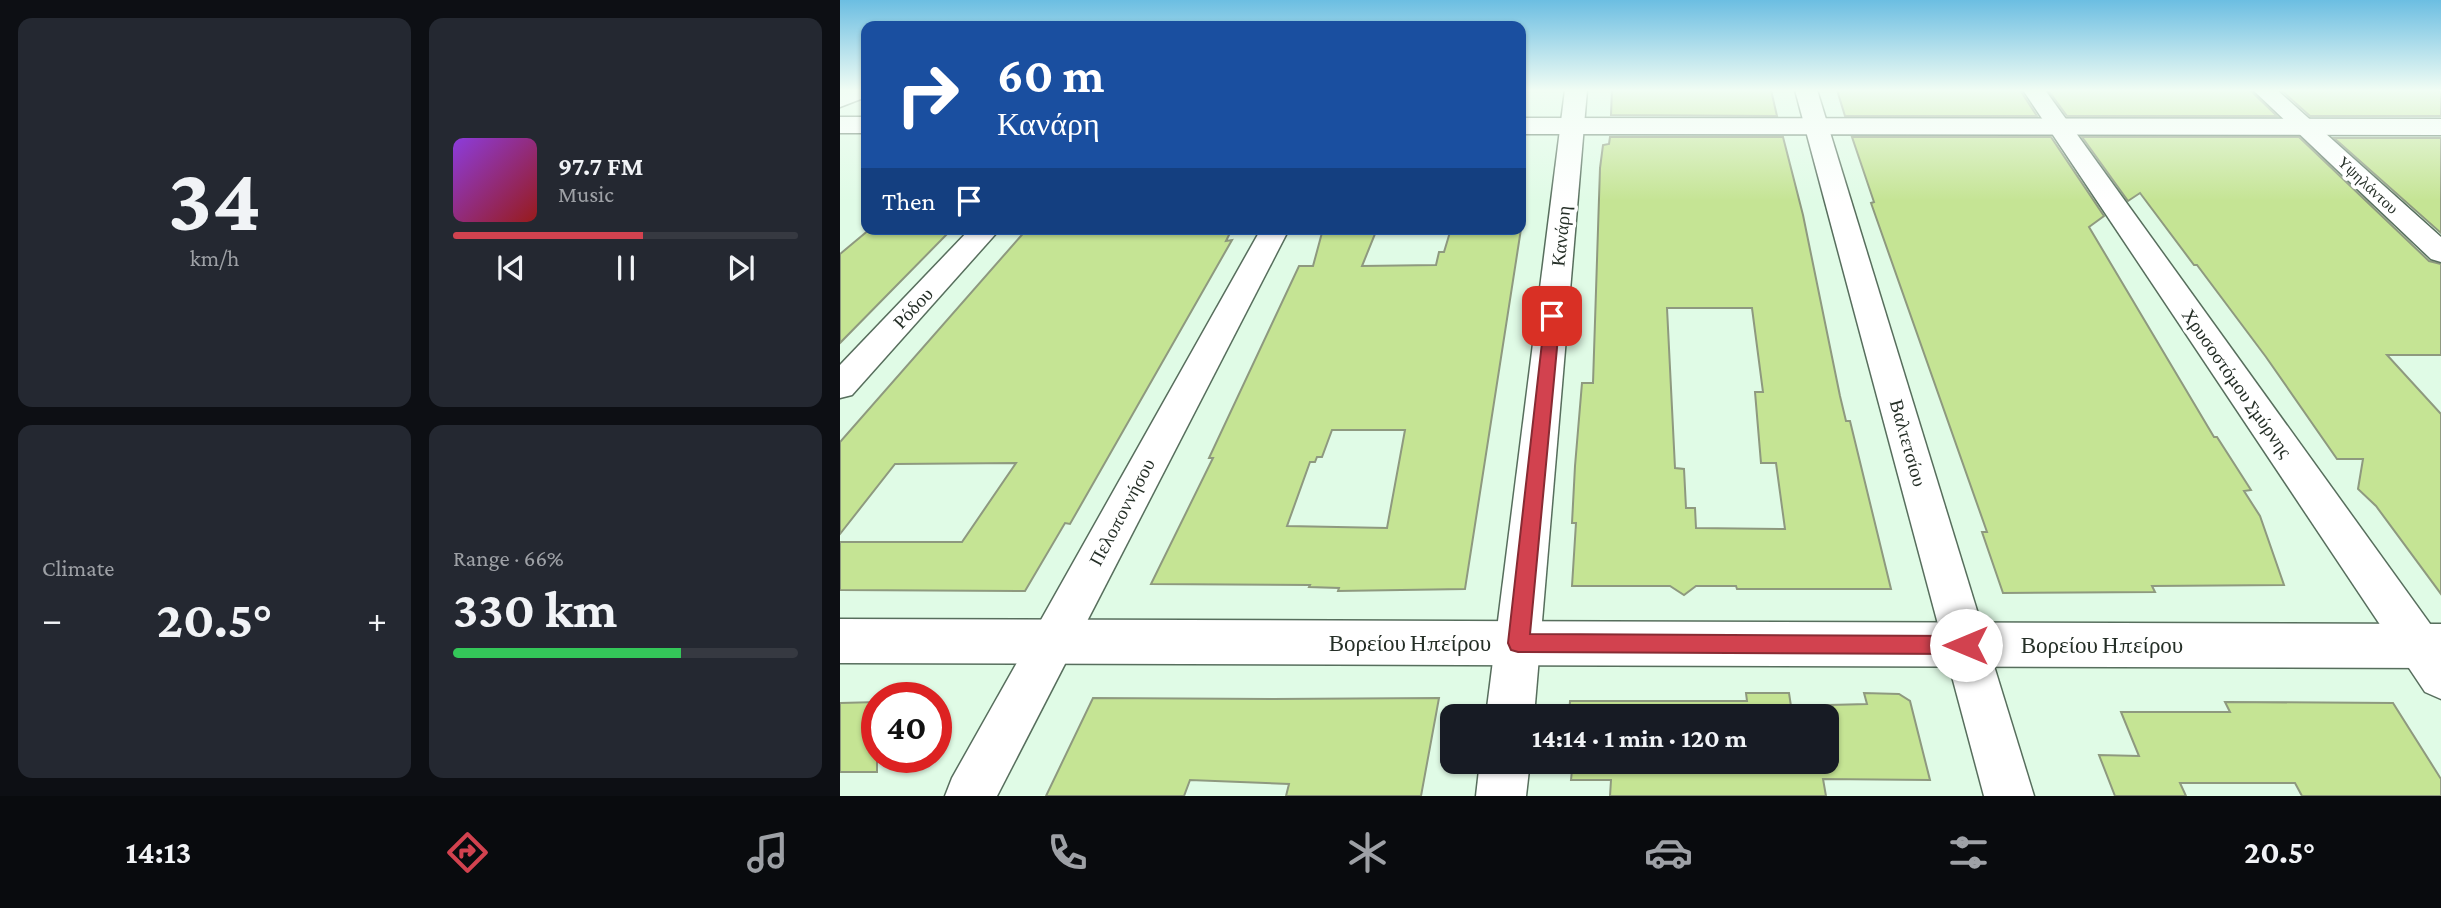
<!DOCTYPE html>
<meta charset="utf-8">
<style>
:root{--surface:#171b24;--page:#242831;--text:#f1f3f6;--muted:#9ea1a6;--line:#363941;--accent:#d2424f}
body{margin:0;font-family:"Crimson Pro",serif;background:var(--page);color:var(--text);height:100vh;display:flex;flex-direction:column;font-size:26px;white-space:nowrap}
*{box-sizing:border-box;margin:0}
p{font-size:23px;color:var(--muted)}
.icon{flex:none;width:38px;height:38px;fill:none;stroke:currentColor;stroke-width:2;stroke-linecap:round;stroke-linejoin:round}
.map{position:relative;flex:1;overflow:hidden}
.panel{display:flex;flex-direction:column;gap:18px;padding:18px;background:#0d0f14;width:840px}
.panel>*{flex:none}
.hud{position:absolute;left:21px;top:21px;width:665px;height:214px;border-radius:14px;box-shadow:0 2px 5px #0004;background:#1a4fa0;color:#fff;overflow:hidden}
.speed{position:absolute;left:21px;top:682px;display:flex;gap:14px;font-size:35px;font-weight:700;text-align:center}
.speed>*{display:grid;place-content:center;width:91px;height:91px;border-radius:50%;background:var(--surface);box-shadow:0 2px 5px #0004;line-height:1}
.speed .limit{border:10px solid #d22;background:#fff;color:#111}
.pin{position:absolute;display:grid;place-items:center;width:60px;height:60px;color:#fff;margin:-30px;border-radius:14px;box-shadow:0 4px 10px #0006}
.me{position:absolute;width:77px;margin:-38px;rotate:270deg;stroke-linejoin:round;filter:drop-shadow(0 0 5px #0008)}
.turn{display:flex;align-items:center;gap:24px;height:147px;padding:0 21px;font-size:32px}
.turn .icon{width:91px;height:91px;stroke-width:2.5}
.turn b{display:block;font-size:49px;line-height:60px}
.then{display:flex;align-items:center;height:66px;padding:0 21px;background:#0003;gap:14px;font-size:26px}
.big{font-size:52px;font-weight:700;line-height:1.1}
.panel .card{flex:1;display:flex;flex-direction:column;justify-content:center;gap:10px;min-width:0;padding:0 24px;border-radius:14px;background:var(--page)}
.panel .dial{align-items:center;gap:0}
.dial b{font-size:91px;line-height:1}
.song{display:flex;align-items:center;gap:21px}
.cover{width:84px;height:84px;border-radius:10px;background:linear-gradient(135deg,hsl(270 70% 55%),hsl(0 70% 35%))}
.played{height:7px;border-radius:4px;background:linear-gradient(90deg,var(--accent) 55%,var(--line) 55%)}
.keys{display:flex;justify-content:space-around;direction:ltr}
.heat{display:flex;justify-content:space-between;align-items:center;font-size:38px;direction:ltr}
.charge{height:10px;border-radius:5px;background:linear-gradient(90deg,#34c759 66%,var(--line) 0)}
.panel .tiles{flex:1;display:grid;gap:18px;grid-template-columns:repeat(2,1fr)}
.trip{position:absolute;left:600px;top:704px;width:399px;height:70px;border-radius:14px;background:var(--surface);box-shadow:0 2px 5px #0004;font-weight:700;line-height:70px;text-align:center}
.dock{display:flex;height:112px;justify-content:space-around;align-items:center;background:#090b0e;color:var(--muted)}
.dock .icon{width:49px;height:49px}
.dock .current{color:var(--accent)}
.dock b{font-size:32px;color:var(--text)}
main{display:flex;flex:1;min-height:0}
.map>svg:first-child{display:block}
.building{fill:#c5e494;stroke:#8e997f;stroke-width:2;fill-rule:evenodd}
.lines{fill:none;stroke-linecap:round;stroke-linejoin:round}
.minor-casing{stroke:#576e5d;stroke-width:3}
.tertiary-casing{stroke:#576e5d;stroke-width:3}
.secondary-casing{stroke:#576e5d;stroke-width:3}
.minor{fill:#fff;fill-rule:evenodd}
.tertiary{fill:#fff;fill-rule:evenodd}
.secondary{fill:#fff;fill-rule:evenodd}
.route{fill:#d2424f;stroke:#882b33;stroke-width:2}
.labels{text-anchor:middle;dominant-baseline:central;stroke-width:7;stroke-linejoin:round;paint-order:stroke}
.far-street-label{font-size:16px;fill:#252f27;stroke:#fff}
.street-label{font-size:19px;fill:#252f27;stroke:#fff}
.near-street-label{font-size:23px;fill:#252f27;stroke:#fff}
</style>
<main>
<section class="panel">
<div class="tiles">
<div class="card dial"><b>34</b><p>km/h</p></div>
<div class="card">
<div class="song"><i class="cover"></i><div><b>97.7 FM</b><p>Music</p></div></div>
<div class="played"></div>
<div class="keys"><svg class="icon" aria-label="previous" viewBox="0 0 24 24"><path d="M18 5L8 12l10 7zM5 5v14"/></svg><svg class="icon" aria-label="pause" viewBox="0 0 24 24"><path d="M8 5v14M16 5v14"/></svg><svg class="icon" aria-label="next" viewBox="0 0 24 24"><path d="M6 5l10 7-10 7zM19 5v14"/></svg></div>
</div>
<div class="card"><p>Climate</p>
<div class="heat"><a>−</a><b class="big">20.5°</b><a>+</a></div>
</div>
<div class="card"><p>Range · 66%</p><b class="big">330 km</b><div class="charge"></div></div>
</div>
</section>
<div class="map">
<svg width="1601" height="796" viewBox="0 0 1601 796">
<rect width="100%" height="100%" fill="#e0fbe6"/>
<g class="building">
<path d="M 772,90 L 931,90 L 937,116 L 771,115 Z"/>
<path d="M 997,90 L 1180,90 L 1197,116 L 1005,116 Z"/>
<path d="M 1208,90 L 1410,90 L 1437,116 L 1227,116 Z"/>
<path d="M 1441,90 L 1601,90 L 1601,116 L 1470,116 Z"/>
<path d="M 770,137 L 943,137 L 963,215 L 1000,396 L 1006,421 L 1010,421 L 1051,589 L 897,589 L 896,586 L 856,586 L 844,595 L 830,586 L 732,586 L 736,523 L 732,523 L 735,466 L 742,383 L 753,383 L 760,168 L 763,145 L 769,144 ZM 827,308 L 912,308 L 923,392 L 915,392 L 921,463 L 936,463 L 945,529 L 856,528 L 855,508 L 846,508 L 844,469 L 835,468 Z"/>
<path d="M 1012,137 L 1211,137 L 1264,216 L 1249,227 L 1374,437 L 1377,437 L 1411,490 L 1404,491 L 1420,516 L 1444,585 L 1312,586 L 1315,592 L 1163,593 L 1142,532 L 1147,532 L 1031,203 L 1034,202 Z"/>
<path d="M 1242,137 L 1459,137 L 1589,261 L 1601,264 L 1601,355 L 1547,355 L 1601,414 L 1601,594 L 1536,506 L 1518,489 L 1523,459 L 1497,459 L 1426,357 L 1357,265 L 1354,265 L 1300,193 L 1288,201 Z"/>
<path d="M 1494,138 L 1601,138 L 1601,233 Z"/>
<path d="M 30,229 L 112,229 L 0,343 L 0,254 Z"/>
<path d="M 187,229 L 255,229 L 253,232 L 392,229 L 386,241 L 392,240 L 230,524 L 225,523 L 185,591 L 0,590 L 0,542 L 122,542 L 176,463 L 55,464 L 0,534 L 0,442 Z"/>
<path d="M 483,229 L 537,229 L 522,266 L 596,265 L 599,252 L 604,252 L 610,232 L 614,229 L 681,229 L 625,589 L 498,591 L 499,588 L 469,587 L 470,585 L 311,584 L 373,458 L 369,458 L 459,266 L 473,266 ZM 492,430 L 565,430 L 547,528 L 447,526 L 470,462 L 475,462 L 477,457 L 482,457 Z"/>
<path d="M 906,693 L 949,693 L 951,706 L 1027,704 L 1024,693 L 1059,694 L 1070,701 L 1090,780 L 983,779 L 986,796 L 770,796 L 771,780 L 731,780 L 732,770 L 726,770 L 726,761 L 987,761 L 987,716 L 729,716 L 730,701 L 907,701 Z"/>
<path d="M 253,698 L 432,699 L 599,698 L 581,796 L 446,796 L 449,784 L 350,780 L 344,796 L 206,796 Z"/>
<path d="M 37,702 L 37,772 L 0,772 L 0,703 Z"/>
<path d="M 1385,702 L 1553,703 L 1601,779 L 1601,796 L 1462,796 L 1455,783 L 1340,783 L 1346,796 L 1275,796 L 1259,755 L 1299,756 L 1281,712 L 1390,712 Z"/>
</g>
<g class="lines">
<defs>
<g id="minor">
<path d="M 725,90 L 747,90 L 694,716 L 646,716 Z"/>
<path d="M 955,90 L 977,90 L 1194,796 L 1144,796 Z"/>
<path d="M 1183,90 L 1205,90 L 1601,639 L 1601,699 L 1585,692 Z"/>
<path d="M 1413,90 L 1437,90 L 1601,237 L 1601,262 L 1591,259 Z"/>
<path d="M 130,229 L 160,229 L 12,395 L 0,398 L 0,365 Z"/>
<path d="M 421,229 L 449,229 L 157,796 L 105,796 L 112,778 Z"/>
<path d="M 640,761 L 690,761 L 686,796 L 636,796 Z"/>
</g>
<g id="tertiary">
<rect x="0" y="117" width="26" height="16"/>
<path d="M 681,118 L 1601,119 L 1601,135 L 681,134 Z"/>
<path d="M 0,619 L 1601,624 L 1601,668 L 0,663 Z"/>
</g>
<path id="secondary" d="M 0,90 L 26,90 L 26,97 L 0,107 Z"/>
</defs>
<use href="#minor" class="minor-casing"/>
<use href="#tertiary" class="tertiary-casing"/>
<use href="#secondary" class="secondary-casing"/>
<use href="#minor" class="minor"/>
<use href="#tertiary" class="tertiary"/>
<use href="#secondary" class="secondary"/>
</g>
<linearGradient id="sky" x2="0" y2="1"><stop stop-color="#6cbee2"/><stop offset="0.45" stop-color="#f1fdf4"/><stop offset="1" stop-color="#f1fdf4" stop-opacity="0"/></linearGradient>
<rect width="1601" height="201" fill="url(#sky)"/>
<path class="route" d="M 712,312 L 720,316 L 690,634 L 1126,636 L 1134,639 L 1137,645 L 1134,652 L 1126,654 L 678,652 L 671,650 L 668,643 L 705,316 Z"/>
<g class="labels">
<g class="far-street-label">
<text transform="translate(1528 185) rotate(43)">Υψηλάντου</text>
</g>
<g class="street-label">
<text transform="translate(721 236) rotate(-84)">Κανάρη</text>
<text transform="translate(73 308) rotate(-47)">Ρόδου</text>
<text transform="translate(1397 383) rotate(55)">Χρυσοστόμου Σμύρνης</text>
<text transform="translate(1068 443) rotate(74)">Βαλτετσίου</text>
<text transform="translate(282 512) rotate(-62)">Πελοποννήσου</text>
</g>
<g class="near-street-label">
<text x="570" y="643">Βορείου Ηπείρου</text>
<text x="1262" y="645">Βορείου Ηπείρου</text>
</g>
</g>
</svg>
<div class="speed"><div class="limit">40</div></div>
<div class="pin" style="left:712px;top:316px;background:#d93025"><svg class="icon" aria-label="arrive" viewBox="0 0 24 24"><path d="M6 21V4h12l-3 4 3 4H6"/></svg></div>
<svg class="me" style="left:1126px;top:645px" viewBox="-20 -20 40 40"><circle r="19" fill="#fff"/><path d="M0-13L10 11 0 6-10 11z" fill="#d2424f"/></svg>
<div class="trip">14:14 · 1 min · 120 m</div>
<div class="hud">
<div class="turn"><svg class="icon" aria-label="right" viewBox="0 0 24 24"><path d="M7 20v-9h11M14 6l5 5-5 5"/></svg><div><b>60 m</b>Κανάρη</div></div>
<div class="then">Then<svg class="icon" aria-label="arrive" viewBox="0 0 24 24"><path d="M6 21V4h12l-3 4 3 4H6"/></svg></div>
</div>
</div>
</main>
<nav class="dock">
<b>14:13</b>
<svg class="icon current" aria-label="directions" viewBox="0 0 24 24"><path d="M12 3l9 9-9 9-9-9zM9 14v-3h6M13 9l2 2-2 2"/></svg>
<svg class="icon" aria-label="music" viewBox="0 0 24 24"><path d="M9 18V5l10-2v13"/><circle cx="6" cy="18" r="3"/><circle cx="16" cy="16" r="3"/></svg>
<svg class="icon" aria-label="phone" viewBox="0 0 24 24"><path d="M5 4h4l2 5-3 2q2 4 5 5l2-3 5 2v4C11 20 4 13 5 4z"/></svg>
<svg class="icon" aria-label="climate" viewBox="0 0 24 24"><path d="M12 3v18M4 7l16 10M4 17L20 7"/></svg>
<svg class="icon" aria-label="car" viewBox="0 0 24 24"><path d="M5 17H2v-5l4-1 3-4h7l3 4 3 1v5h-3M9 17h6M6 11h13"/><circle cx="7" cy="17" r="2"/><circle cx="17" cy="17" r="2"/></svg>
<svg class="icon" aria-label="filters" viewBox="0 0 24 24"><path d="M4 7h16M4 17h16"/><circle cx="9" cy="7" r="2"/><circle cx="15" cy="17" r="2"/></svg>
<b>20.5°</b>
</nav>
